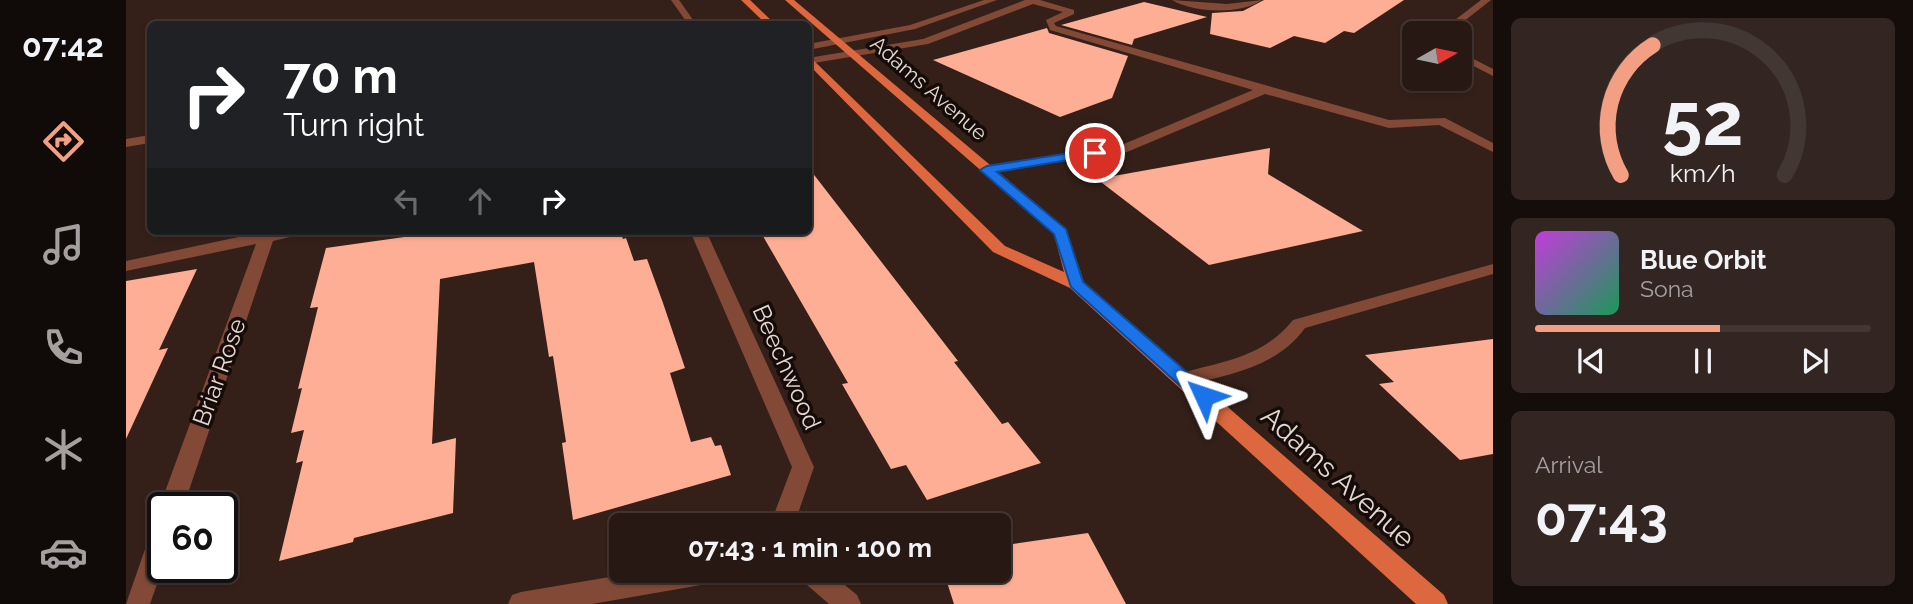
<!DOCTYPE html>
<meta charset="utf-8">
<style>
:root{--surface:#271813;--page:#332521;--text:#f1f3f6;--muted:#a4a0a0;--line:#433733;--accent:#f39f83}
body{margin:0;font-family:Raleway,sans-serif;background:var(--page);color:var(--text);height:100vh;display:flex;flex-direction:column;font-size:26px;white-space:nowrap}
*{box-sizing:border-box;margin:0}
p{font-size:23px;color:var(--muted)}
.icon{flex:none;width:38px;height:38px;fill:none;stroke:currentColor;stroke-width:2;stroke-linecap:round;stroke-linejoin:round}
.map{position:relative;flex:1;overflow:hidden}
.sheet{display:flex;flex-direction:column;gap:18px;padding:18px;background:#150d0a;width:420px}
.sheet>*{flex:none}
.guide{position:absolute;left:21px;top:21px;width:665px;height:214px;border-radius:10px;box-shadow:0 2px 5px #0004,0 0 0 2px var(--line);background:#202124;color:#fff;overflow:hidden}
.needle{width:46px;rotate:81deg}
.fabs{position:absolute;left:1276px;top:21px;display:grid;gap:14px}
.fabs a{display:grid;place-items:center;width:70px;height:70px;border-radius:10px;background:var(--surface);box-shadow:0 2px 5px #0004,0 0 0 2px var(--line);font-size:35px}
.speed{position:absolute;left:21px;top:492px;display:flex;gap:14px;font-size:35px;font-weight:700;text-align:center}
.speed>*{display:grid;place-content:center;width:91px;height:91px;border-radius:50%;background:var(--surface);box-shadow:0 2px 5px #0004,0 0 0 2px var(--line);line-height:1}
.speed .limit{border:4px solid #111;border-radius:10px;background:#fff;color:#111}
.pin{position:absolute;display:grid;place-items:center;width:60px;height:60px;color:#fff;margin:-30px;border:4px solid #fff;border-radius:50%;box-shadow:0 2px 7px #0007}
.me{position:absolute;width:77px;margin:-38px;rotate:312deg;stroke-linejoin:round;filter:drop-shadow(0 0 5px #0008)}
.turn{display:flex;align-items:center;gap:24px;height:147px;padding:0 21px;font-size:32px}
.turn .icon{width:91px;height:91px;stroke-width:2.5}
.turn b{display:block;font-size:49px;line-height:60px}
.lanes{display:flex;align-items:center;height:66px;padding:0 21px;background:#0003;justify-content:center;gap:35px;direction:ltr}
.lanes .off{opacity:.35}
.big{font-size:52px;font-weight:700;line-height:1.1}
.sheet .tile{flex:1;display:flex;flex-direction:column;justify-content:center;gap:10px;min-width:0;padding:0 24px;border-radius:10px;background:var(--page)}
.sheet .dial{align-items:center;gap:0}
.dial svg{height:182px;overflow:visible;fill:none;stroke:var(--line);stroke-width:7;stroke-linecap:round;text-anchor:middle}
.dial text{fill:var(--text);stroke:none}
.song{display:flex;align-items:center;gap:21px}
.cover{width:84px;height:84px;border-radius:10px;background:linear-gradient(135deg,hsl(290 70% 55%),hsl(150 70% 35%))}
.played{height:7px;border-radius:4px;background:linear-gradient(90deg,var(--accent) 55%,var(--line) 55%)}
.keys{display:flex;justify-content:space-around;direction:ltr}
.trip{position:absolute;left:483px;top:513px;width:402px;height:70px;border-radius:10px;background:var(--surface);box-shadow:0 2px 5px #0004,0 0 0 2px var(--line);font-weight:700;line-height:70px;text-align:center}
main{display:flex;flex:1;min-height:0}
.dock{display:flex;flex-direction:column;width:126px;justify-content:space-around;align-items:center;background:#100a08;color:var(--muted)}
.dock .icon{width:49px;height:49px}
.dock .active{color:var(--accent)}
.dock b{font-size:32px;color:var(--text)}
.map>svg:first-child{display:block}
.building{fill:#feae94}
.lines{fill:none;stroke-linecap:round;stroke-linejoin:round}
.minor{fill:#824936;fill-rule:evenodd}
.major{fill:#dd673e;fill-rule:evenodd}
.route{fill:#1a73e8;stroke:#114b97;stroke-width:2}
.labels{text-anchor:middle;dominant-baseline:central;stroke-width:7;stroke-linejoin:round;paint-order:stroke}
.far-street-label{font-size:21px;fill:#e5d7d2;stroke:#150c09}
.street-label{font-size:24px;fill:#e5d7d2;stroke:#150c09}
.near-street-label{font-size:28px;fill:#e5d7d2;stroke:#150c09}
</style>
<main>
<nav class="dock">
<b>07:42</b>
<svg class="icon active" aria-label="directions" viewBox="0 0 24 24"><path d="M12 3l9 9-9 9-9-9zM9 14v-3h6M13 9l2 2-2 2"/></svg>
<svg class="icon" aria-label="music" viewBox="0 0 24 24"><path d="M9 18V5l10-2v13"/><circle cx="6" cy="18" r="3"/><circle cx="16" cy="16" r="3"/></svg>
<svg class="icon" aria-label="phone" viewBox="0 0 24 24"><path d="M5 4h4l2 5-3 2q2 4 5 5l2-3 5 2v4C11 20 4 13 5 4z"/></svg>
<svg class="icon" aria-label="climate" viewBox="0 0 24 24"><path d="M12 3v18M4 7l16 10M4 17L20 7"/></svg>
<svg class="icon" aria-label="car" viewBox="0 0 24 24"><path d="M5 17H2v-5l4-1 3-4h7l3 4 3 1v5h-3M9 17h6M6 11h13"/><circle cx="7" cy="17" r="2"/><circle cx="17" cy="17" r="2"/></svg>
</nav>
<div class="map">
<svg width="1367" height="604" viewBox="0 0 1367 604">
<rect width="100%" height="100%" fill="#342019"/>
<g class="building">
<path d="M 1138,0 L 1278,0 L 1228,33 L 1218,31 L 1199,43 L 1168,36 L 1144,48 L 1084,34 L 1086,13 L 1117,11 Z"/>
<path d="M 1018,2 L 1081,17 L 1008,39 L 1006,45 L 935,25 Z"/>
<path d="M 921,28 L 923,33 L 1002,56 L 986,98 L 934,117 L 807,60 Z"/>
<path d="M 1144,148 L 1142,174 L 1237,231 L 1083,265 L 971,179 Z"/>
<path d="M 682,167 L 832,361 L 828,362 L 876,424 L 882,422 L 915,463 L 801,500 L 780,465 L 765,469 L 716,384 L 722,383 L 634,231 L 682,231 Z"/>
<path d="M 321,231 L 494,231 L 497,239 L 500,238 L 508,261 L 521,259 L 537,303 L 559,368 L 544,373 L 565,442 L 585,437 L 589,446 L 595,445 L 605,475 L 447,520 L 436,443 L 440,442 L 427,356 L 423,357 L 408,262 L 314,279 L 306,444 L 330,438 L 327,513 L 228,538 L 227,542 L 153,561 L 177,461 L 170,463 L 178,430 L 165,433 L 176,388 L 172,389 L 192,307 L 184,308 L 200,248 Z"/>
<path d="M 71,269 L 33,350 L 42,348 L 0,439 L 0,281 Z"/>
<path d="M 1367,339 L 1367,454 L 1334,460 L 1253,384 L 1268,382 L 1239,355 Z"/>
<path d="M 962,533 L 1000,604 L 828,604 L 817,570 L 873,570 L 873,546 Z"/>
</g>
<g class="lines">
<g class="minor">
<path d="M 545,0 L 553,0 L 570,24 L 562,24 Z"/>
<path d="M 858,0 L 871,0 L 789,29 L 682,50 L 682,44 L 784,25 Z"/>
<path d="M 899,0 L 914,0 L 948,10 L 948,14 L 928,23 L 930,26 L 1263,120 L 1319,118 L 1367,143 L 1367,152 L 1313,125 L 1263,128 L 1139,94 L 1001,152 L 856,173 L 854,170 L 861,166 L 993,146 L 1127,90 L 924,30 L 920,20 L 937,12 L 907,4 L 802,44 L 682,64 L 682,58 L 797,39 Z"/>
<path d="M 1046,0 L 1101,4 L 1136,0 C 1114,15 1068,13 1046,0 Z"/>
<path d="M 1355,0 L 1365,0 L 1323,33 L 1312,33 Z"/>
<path d="M 1334,52 L 1367,69 L 1367,76 L 1334,59 Z"/>
<path d="M 24,135 L 24,143 L 0,147 L 0,139 Z"/>
<path d="M 141,231 L 180,231 L 177,234 L 147,241 L 57,508 L 37,508 L 37,515 L 33,508 L 130,244 L 0,271 L 0,261 Z"/>
<path d="M 564,231 L 580,231 L 688,467 L 668,525 L 644,525 L 666,467 Z"/>
<path d="M 1367,264 L 1367,274 L 1179,328 C 1150,368 1103,374 1058,386 L 1051,384 L 1048,379 L 1051,374 C 1094,362 1137,358 1167,320 Z"/>
<path d="M 37,522 L 37,567 L 24,604 L 0,604 L 25,532 L 28,525 Z"/>
<path d="M 525,570 L 610,570 L 607,578 L 598,581 L 466,604 L 382,604 L 386,595 L 395,592 Z"/>
<path d="M 670,570 L 701,570 L 731,595 L 735,604 L 703,604 L 673,578 Z"/>
</g>
<g class="major">
<path d="M 615,0 L 624,0 L 649,24 L 640,24 Z"/>
<path d="M 659,0 L 668,0 L 940,229 L 958,282 L 1318,595 L 1322,604 L 1290,604 L 944,288 L 867,252 L 682,64 L 682,55 L 879,246 L 938,272 L 928,234 Z"/>
</g>
</g>
<path class="route" d="M 969,149 L 973,150 L 973,155 L 871,172 L 940,229 L 957,282 L 1084,392 L 1087,396 L 1084,401 L 1071,401 L 945,287 L 928,234 L 854,170 L 861,166 Z"/>
<g class="labels">
<g class="far-street-label">
<text transform="translate(803 88) rotate(41)">Adams Avenue</text>
</g>
<g class="street-label">
<text transform="translate(661 367) rotate(66)">Beechwood</text>
<text transform="translate(93 372) rotate(-70)">Briar Rose</text>
</g>
<g class="near-street-label">
<text transform="translate(1212 477) rotate(42)">Adams Avenue</text>
</g>
</g>
</svg>
<div class="fabs">
<a><svg class="needle" viewBox="-14 -14 28 28"><path d="M0-13l5 13h-10z" fill="#e53935"/><path d="M0 13l5-13h-10z" fill="#a4a0a0"/></svg></a>
</div>
<div class="speed"><div class="limit">60</div></div>
<div class="pin" style="left:969px;top:153px;background:#d93025"><svg class="icon" aria-label="arrive" viewBox="0 0 24 24"><path d="M6 21V4h12l-3 4 3 4H6"/></svg></div>
<svg class="me" style="left:1078px;top:396px" viewBox="-20 -20 40 40"><path d="M0-17L14 15 0 8-14 15z" fill="#1a73e8" stroke="#fff" stroke-width="4"/></svg>
<div class="trip">07:43 · 1 min · 100 m</div>
<div class="guide">
<div class="turn"><svg class="icon" aria-label="right" viewBox="0 0 24 24"><path d="M7 20v-9h11M14 6l5 5-5 5"/></svg><div><b>70 m</b>Turn right</div></div>
<div class="lanes"><svg class="icon off" aria-label="left" viewBox="0 0 24 24"><path d="M17 20v-9H6M10 6l-5 5 5 5"/></svg><svg class="icon off" aria-label="ahead" viewBox="0 0 24 24"><path d="M12 20V5M6 11l6-6 6 6"/></svg><svg class="icon" aria-label="right" viewBox="0 0 24 24"><path d="M7 20v-9h11M14 6l5 5-5 5"/></svg></div>
</div>
</div>
<section class="sheet">
<div class="tile dial"><svg viewBox="0 0 100 80">
<path d="M14 69A42 42 0 1 1 86 69"/>
<path d="M14 69A42 42 0 0 1 28 12" stroke="#f39f83"/>
<text x="50" y="56" font-size="32" font-weight="700">52</text>
<text x="50" y="72" font-size="11">km/h</text>
</svg></div>
<div class="tile">
<div class="song"><i class="cover"></i><div><b>Blue Orbit</b><p>Sona</p></div></div>
<div class="played"></div>
<div class="keys"><svg class="icon" aria-label="previous" viewBox="0 0 24 24"><path d="M18 5L8 12l10 7zM5 5v14"/></svg><svg class="icon" aria-label="pause" viewBox="0 0 24 24"><path d="M8 5v14M16 5v14"/></svg><svg class="icon" aria-label="next" viewBox="0 0 24 24"><path d="M6 5l10 7-10 7zM19 5v14"/></svg></div>
</div>
<div class="tile"><p>Arrival</p><b class="big">07:43</b></div>
</section>
</main>
